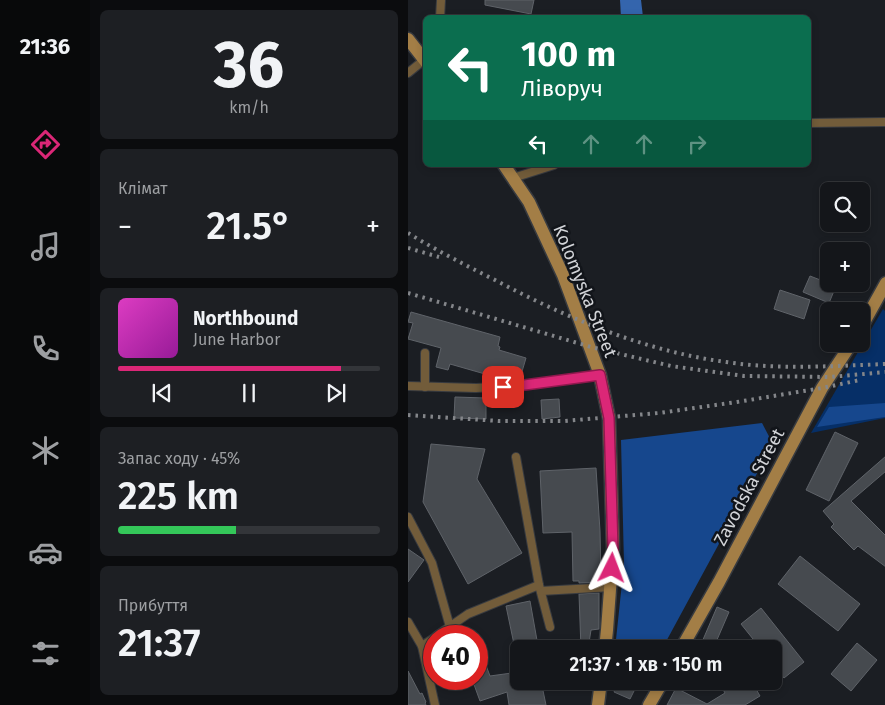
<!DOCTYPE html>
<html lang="uk">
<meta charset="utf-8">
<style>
:root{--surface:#14161a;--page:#1d1f23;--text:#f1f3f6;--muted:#9d9fa2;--line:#333539;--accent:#db2777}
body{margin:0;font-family:"Fira Sans",sans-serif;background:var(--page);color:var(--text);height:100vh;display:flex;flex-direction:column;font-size:19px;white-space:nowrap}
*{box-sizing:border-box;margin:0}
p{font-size:16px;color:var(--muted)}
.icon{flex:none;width:28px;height:28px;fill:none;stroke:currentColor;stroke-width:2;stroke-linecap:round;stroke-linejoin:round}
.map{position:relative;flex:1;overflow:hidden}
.details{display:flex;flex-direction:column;gap:10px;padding:10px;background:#0b0c0e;width:318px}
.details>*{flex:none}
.top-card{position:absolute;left:15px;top:15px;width:388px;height:152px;border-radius:8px;box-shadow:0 2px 8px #0003,0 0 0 1px var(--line);background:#0b6e4f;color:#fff;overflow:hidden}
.controls{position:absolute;left:412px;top:182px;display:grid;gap:10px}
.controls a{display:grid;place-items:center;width:50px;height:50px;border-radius:8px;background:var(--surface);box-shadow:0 2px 8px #0003,0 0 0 1px var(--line);font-size:25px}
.speed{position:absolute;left:15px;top:625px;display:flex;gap:10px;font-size:25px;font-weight:700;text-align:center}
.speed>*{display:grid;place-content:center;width:65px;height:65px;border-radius:50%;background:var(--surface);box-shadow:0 2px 8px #0003,0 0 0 1px var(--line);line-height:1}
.speed .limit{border:8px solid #d22;background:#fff;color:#111}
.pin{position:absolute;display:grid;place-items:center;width:42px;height:42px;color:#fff;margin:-21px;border-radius:10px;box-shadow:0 2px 8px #0006}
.me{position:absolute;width:55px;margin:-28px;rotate:3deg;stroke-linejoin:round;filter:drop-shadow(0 0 4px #0008)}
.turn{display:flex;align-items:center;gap:18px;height:105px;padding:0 15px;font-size:22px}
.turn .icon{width:65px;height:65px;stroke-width:2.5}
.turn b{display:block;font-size:35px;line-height:42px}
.lanes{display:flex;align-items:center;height:48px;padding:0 15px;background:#0003;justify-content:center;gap:25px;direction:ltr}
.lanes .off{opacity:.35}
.big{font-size:38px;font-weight:600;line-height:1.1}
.details .widget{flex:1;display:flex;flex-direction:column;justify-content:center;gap:8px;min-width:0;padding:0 18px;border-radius:8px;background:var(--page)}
.details .dial{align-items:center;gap:0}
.dial b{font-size:65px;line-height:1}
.song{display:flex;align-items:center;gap:15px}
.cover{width:60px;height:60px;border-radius:8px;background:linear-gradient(135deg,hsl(310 70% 55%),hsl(300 70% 35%))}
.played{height:5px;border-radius:2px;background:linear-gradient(90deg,var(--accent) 85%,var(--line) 85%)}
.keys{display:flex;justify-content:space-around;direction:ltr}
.heat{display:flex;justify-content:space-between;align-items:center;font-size:28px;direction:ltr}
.charge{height:8px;border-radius:4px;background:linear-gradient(90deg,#34c759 45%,var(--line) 0)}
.trip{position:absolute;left:102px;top:640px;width:272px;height:50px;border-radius:8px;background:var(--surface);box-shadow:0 2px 8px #0003,0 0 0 1px var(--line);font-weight:600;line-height:50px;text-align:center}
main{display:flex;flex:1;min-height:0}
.dock{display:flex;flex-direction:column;width:90px;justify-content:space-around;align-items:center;background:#08090a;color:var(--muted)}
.dock .icon{width:35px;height:35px}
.dock .active{color:var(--accent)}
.dock b{font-size:22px;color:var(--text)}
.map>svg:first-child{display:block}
.green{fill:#062f67}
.forest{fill:#16478d}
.water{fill:#3465ad}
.building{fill:#464a4f;stroke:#5f6369}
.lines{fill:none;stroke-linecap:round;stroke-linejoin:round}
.lane-casing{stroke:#383b40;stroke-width:10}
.secondary-casing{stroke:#383b40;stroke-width:15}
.lane{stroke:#725c3a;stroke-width:8}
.secondary{stroke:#a37e46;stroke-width:12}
.rail{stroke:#84868a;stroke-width:4;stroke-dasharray:2.5 5;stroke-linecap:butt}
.route-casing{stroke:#8e194d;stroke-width:12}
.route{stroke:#db2777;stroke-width:9}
.labels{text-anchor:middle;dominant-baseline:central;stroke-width:5;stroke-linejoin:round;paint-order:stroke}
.street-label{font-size:18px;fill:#d2d4d8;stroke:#12151a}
</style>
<main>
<nav class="dock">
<b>21:36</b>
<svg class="icon active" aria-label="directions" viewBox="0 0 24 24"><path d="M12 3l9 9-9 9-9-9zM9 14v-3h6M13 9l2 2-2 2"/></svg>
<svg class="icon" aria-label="music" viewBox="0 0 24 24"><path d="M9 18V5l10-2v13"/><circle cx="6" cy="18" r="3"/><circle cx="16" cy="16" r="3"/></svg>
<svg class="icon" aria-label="phone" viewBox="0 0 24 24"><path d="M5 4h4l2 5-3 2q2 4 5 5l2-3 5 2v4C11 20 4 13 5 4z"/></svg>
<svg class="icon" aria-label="climate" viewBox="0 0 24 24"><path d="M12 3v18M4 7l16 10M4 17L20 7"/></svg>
<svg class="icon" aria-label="car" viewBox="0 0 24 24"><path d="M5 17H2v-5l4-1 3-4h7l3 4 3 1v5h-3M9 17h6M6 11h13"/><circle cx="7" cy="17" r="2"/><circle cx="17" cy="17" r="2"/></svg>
<svg class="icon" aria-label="filters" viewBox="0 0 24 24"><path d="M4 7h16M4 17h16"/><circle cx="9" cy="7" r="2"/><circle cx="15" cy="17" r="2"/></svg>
</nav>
<section class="details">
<div class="widget dial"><b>36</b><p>km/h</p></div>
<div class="widget"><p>Клімат</p>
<div class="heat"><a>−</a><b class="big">21.5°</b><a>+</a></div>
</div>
<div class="widget">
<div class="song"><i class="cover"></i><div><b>Northbound</b><p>June Harbor</p></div></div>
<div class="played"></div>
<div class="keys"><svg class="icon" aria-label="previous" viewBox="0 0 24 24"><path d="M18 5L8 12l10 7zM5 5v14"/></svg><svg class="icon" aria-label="pause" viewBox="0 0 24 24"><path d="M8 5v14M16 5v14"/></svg><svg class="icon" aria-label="next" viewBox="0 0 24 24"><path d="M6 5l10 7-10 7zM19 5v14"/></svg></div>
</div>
<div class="widget"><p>Запас ходу · 45%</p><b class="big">225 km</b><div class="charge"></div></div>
<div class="widget"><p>Прибуття</p><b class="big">21:37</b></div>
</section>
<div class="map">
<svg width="478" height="705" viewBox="0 0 478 705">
<rect width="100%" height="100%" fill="#1b1e23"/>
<path class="green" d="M 475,309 L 478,312 L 477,418 L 403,433 Z"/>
<g class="forest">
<path d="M 477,403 L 477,417 L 409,427 L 421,407 Z"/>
<path d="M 354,423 L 365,444 L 254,649 L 207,649 L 216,564 L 213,440 Z"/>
</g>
<path class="water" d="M 212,0 L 233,0 L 235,17 L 213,17 Z"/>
<g class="building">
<path d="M 77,0 L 126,0 L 123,14 L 77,5 Z"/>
<path d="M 402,276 L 428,286 L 421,303 L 395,292 Z"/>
<path d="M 372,290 L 402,300 L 396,319 L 366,309 Z"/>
<path d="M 3,312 L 92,337 L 90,346 L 92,347 L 91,350 L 118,358 L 113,375 L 86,367 L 84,376 L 42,364 L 40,370 L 28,367 L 33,348 L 0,339 L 5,323 L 0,322 Z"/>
<path d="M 47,397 L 78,398 L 78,419 L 46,418 Z"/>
<path d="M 151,399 L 152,417 L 134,419 L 133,400 Z"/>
<path d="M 427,432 L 450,443 L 421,501 L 398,490 Z"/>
<path d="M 23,444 L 77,449 L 69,479 L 114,553 L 60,584 L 15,502 Z"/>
<path d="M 478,456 L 478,471 L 443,501 L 478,536 L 478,567 L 450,546 L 446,550 L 423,527 L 426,524 L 415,511 Z"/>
<path d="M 188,468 L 192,531 L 193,580 L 191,580 L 191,582 L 171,583 L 171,581 L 165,581 L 164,532 L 135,533 L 132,471 Z"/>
<path d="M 0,549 L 16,560 L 0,582 Z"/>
<path d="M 392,556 L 452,604 L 430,631 L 370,584 Z"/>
<path d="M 191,593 L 191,629 L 183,630 L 180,649 L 173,649 L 171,594 Z"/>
<path d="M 122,601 L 130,646 L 126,646 L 127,649 L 107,649 L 98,606 Z"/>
<path d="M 309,607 L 321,612 L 305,649 L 291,649 Z"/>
<path d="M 353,608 L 396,662 L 376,678 L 366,666 L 366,649 L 353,649 L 333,624 Z"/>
<path d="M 449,643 L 469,660 L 443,691 L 423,674 Z"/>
<path d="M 69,644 L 70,644 L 82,676 L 111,672 L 111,681 L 133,681 L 138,705 L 101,705 L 99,692 L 72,701 L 64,679 L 69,679 Z"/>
<path d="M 0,671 L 12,694 L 14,693 L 18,702 L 17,703 L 18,705 L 0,705 Z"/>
<path d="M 211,681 L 227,689 L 222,699 L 206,692 Z"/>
<path d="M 321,681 L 324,681 L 330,690 L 344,682 L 352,696 L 337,705 L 259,705 L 268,688 L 299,704 L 317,693 L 313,686 Z"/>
</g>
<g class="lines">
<defs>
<g id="lane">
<path d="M 32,18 L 33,0"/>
<path d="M 0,73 L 16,60"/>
<path d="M 400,123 L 478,122"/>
<path d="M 105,178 L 146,165"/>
<path d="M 0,386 L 68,388 L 109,386 L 192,375"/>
<path d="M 17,387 L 17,353"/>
<path d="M 108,457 L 131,585 L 142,627"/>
<path d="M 0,517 L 24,563 L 42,627"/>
<path d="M 133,591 L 203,587"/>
<path d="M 0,622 L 14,646 L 27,705"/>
<path d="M 28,636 L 60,614 L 131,585"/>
<path d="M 14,646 L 26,638"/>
</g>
<g id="secondary">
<path d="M 0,39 L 18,62"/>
<path d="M 96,165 L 121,202 L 155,275 L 192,375 L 201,418 L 205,549 L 199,630 L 197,649"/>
<path d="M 454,326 L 478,283"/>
<path d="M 273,649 L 311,582 L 414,388 L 443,344"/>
<path d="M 190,705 L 193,681"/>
<path d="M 241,705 L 255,681"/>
</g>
</defs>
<use href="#lane" class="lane-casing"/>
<use href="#secondary" class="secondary-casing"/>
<use href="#lane" class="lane"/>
<use href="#secondary" class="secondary"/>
<g class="rail">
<path d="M 0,233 C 28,250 57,265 87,280 C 159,318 236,351 318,362 C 372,370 424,366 478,364"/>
<path d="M 0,248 L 31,257"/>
<path d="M 0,293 L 183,347 L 263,366 L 336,376 L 422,377 L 478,372"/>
<path d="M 0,415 L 91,421 L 156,421 L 251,413 L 329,402 L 414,388 L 452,380"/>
</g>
</g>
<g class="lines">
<defs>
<path id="route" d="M 95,387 L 109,386 L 192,375 L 201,418 L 205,549 L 204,568"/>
</defs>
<use href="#route" class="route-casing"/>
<use href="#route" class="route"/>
</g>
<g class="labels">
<g class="street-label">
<text transform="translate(177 291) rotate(68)">Kolomyska Street</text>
<text transform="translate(341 487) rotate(-62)">Zavodska Street</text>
</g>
</g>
</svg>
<div class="controls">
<a><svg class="icon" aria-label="search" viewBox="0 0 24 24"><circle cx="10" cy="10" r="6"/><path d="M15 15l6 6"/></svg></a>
<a>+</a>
<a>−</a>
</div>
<div class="speed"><div class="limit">40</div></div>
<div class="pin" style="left:95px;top:387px;background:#d93025"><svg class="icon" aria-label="arrive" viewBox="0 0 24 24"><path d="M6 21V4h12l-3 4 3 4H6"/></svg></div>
<svg class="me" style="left:204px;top:568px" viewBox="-20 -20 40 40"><path d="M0-17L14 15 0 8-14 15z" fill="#db2777" stroke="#fff" stroke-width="4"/></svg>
<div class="trip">21:37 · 1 хв · 150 m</div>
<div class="top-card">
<div class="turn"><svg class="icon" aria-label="left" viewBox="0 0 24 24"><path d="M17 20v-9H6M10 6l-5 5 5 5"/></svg><div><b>100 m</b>Ліворуч</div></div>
<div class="lanes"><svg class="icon" aria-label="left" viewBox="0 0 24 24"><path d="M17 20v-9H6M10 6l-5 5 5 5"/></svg><svg class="icon off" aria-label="ahead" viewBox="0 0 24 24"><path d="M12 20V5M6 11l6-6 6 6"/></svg><svg class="icon off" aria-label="ahead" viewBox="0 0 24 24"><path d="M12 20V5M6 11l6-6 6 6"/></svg><svg class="icon off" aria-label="right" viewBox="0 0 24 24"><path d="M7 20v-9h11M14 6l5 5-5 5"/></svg></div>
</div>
</div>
</main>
